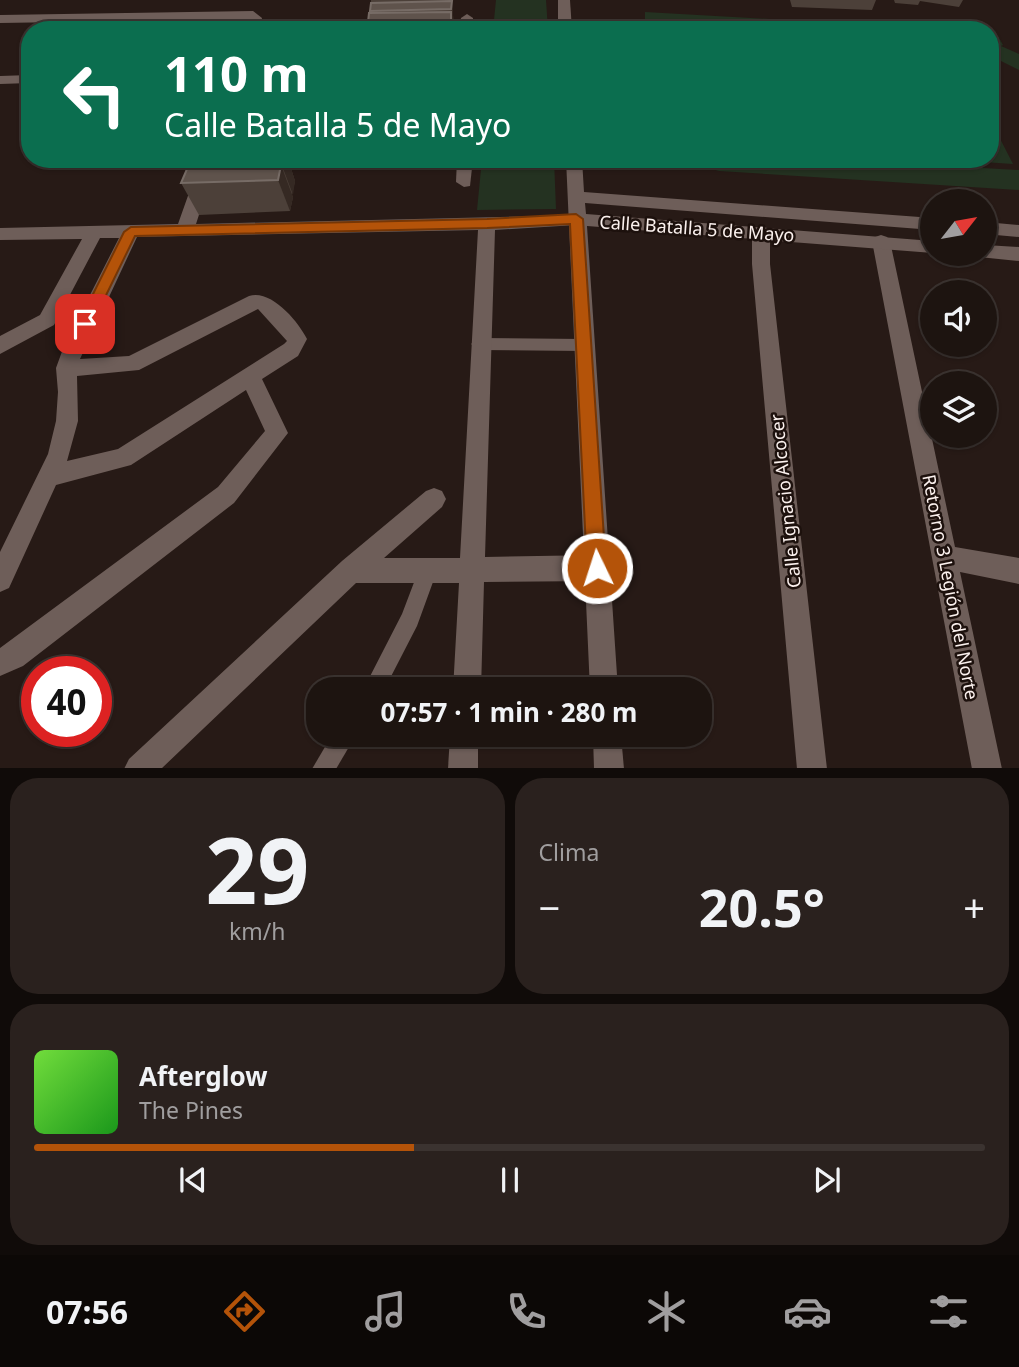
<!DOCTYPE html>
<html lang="es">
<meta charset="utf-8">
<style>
:root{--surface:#1d1410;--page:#2a211e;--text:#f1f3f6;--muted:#a09e9f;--line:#3b3330;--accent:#b45309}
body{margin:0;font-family:"Noto Sans",sans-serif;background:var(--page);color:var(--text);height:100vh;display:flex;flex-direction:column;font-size:26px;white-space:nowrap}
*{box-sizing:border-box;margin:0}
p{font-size:23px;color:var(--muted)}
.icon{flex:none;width:38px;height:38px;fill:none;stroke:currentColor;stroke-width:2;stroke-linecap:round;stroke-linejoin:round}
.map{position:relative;height:768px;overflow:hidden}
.sheet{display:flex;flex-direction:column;gap:10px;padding:10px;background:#100b09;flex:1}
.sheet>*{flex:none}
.hud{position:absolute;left:21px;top:21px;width:978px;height:147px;border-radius:28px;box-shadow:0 2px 5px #0004,0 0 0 2px var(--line);background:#0b6e4f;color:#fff;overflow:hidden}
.needle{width:46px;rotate:59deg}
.buttons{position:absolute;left:920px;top:189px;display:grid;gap:14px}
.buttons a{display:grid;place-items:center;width:77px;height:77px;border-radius:50%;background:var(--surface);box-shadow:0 2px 5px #0004,0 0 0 2px var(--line);font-size:35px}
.speed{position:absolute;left:21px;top:656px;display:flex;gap:14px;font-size:35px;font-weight:700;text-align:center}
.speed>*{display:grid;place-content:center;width:91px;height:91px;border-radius:50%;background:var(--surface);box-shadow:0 2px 5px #0004,0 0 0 2px var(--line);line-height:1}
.speed .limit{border:10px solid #d22;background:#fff;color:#111}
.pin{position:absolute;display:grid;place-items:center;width:60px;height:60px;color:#fff;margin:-30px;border-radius:14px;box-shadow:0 4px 10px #0006}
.me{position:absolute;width:77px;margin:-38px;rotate:356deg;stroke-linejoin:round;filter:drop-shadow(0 0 5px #0008)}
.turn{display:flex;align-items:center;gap:24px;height:147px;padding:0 28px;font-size:32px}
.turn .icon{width:91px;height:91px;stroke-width:2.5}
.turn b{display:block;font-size:49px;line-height:60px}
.big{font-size:52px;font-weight:700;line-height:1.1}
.sheet .widget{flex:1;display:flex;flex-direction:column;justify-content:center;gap:10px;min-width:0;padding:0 24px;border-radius:28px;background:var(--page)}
.sheet .dial{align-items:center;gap:0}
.dial b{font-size:91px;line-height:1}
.song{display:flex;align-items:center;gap:21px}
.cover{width:84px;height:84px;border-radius:10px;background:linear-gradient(135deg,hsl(100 70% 55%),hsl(120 70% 35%))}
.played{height:7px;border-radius:4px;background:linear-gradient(90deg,var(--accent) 40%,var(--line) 40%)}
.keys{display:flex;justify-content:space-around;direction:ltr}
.heat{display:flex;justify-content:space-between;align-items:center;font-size:38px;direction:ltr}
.sheet .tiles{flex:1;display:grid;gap:10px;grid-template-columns:1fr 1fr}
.widget:last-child{grid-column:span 2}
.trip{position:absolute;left:306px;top:677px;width:406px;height:70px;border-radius:28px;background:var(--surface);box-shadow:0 2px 5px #0004,0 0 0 2px var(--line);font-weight:700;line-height:70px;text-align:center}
.menu{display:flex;height:112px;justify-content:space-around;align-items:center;background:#0c0806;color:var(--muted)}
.menu .icon{width:49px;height:49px}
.menu .active{color:var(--accent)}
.menu b{font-size:32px;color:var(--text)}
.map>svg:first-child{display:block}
.green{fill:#243221}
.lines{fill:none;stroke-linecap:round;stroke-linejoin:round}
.lane{fill:#6e5e59;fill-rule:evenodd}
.street{fill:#6e5e59;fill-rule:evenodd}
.secondary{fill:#6e5e59;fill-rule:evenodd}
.wall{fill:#4c4039}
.shaded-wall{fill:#352923}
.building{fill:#5f534c;stroke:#776c66;stroke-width:2}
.route{fill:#b45309;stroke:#753606;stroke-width:2}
.labels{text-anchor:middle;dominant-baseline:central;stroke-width:5;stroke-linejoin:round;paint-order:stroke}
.street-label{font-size:18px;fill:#fbf1ee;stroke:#1d110d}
</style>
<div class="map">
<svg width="1019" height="769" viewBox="0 0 1019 769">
<rect width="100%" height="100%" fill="#271a16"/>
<g class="green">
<path d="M 496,0 L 546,0 L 548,30 L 493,30 Z"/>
<path d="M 645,12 L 964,30 L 641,30 L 650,26 L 645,25 Z"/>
<path d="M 991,31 L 995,31 L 1003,45 L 1001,46 L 1019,54 L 1019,70 L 991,56 Z"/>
<path d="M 991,121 L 1013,164 L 938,159 L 990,159 Z"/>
<path d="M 482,159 L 554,159 L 556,209 L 477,210 Z"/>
<path d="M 677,159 L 822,159 L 1019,170 L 1019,190 L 719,171 Z"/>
</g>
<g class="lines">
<g class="lane">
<path d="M 479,338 L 583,339 L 591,345 L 583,351 L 479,350 L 471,344 Z"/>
<path d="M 428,562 L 435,564 L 437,571 L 417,626 L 384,690 L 363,690 L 402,614 L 421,564 Z"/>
<path d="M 332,735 L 356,735 L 336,769 L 312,769 Z"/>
</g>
<g class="street">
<path d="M 253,11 L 262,18 L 260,30 L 246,30 L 249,19 L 0,23 L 0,15 Z"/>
<path d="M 467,14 L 473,18 L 473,30 L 459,30 L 461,18 Z"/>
<path d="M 30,75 L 30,83 L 0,84 L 0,76 Z"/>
<path d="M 201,159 L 217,159 L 196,224 L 582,215 L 585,219 L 582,223 L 576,225 L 495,230 L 485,557 L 597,555 L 606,559 L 610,568 L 606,577 L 597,581 L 484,582 L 481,690 L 453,690 L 459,583 L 356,583 L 161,769 L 124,769 L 129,759 L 342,561 L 426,491 L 434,488 L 442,491 L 446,499 L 442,507 L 384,558 L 460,558 L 478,230 L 137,237 L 80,359 L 129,356 L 249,296 C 271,289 298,321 307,339 L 298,356 L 262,379 L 288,433 L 234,503 L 23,666 L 0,676 L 0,648 L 218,487 L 265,431 L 246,390 L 131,465 L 56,485 L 9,588 L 0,592 L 0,552 L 48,454 L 56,421 L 58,392 L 56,368 L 64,346 L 119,238 L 100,238 L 54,325 L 0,354 L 0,336 L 40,315 L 82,239 L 0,240 L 0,228 L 178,224 ZM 258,309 L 287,341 L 284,344 L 118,449 L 67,461 L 78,421 L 77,376 L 139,370 Z"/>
<path d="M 457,159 L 473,159 L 470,186 L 464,187 L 456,182 Z"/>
<path d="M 761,226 L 767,228 L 770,232 L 770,264 L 827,769 L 797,769 L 752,264 L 752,232 L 755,228 Z"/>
<path d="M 881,235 L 887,237 L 890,241 L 955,547 L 1019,558 L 1019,584 L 960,572 L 1002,769 L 972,769 L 872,241 L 875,237 Z"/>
<path d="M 450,735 L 478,735 L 478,769 L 448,769 Z"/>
</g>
<g class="secondary">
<path d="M 558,0 L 570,0 L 572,30 L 558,30 Z"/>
<path d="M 566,159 L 582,159 L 584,192 L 933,218 L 933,230 L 585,203 L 586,214 L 933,241 L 933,253 L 587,226 L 618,690 L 590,690 Z"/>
<path d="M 985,222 L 1019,225 L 1019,237 L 985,234 Z"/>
<path d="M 985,245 L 1019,247 L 1019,261 L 979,257 L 977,254 L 985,254 Z"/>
<path d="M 593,735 L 621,735 L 624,769 L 594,769 Z"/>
</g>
</g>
<g class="wall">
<path d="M 371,0 L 452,0 L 454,30 L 369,30 L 368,22 L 370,13 Z"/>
<path d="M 790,0 L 876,0 L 872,10 L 792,7 Z"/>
<path d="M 894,0 L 963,0 L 959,7 L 920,1 L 918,5 L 895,3 Z"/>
<path d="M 189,159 L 288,159 L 295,181 L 292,195 L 293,197 L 290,211 L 199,215 L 181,183 L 188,169 L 187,166 Z"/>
</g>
<g class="shaded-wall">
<path d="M 451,0 L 452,1 L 454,30 L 453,30 Z"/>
<path d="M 282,159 L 288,159 L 295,181 L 293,195 L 281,163 Z"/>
<path d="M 281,165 L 293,197 L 290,211 L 278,180 Z"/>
</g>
<g class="building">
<path d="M 452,1 L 451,9 L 370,11 L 371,3 Z"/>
<path d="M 451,12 L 451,20 L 368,22 L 369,13 Z"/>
<path d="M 189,159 L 282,159 L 281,163 L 187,166 Z"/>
<path d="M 281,165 L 278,180 L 181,183 L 187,169 Z"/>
</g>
<path class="route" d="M 576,214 L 583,219 L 606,568 L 603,575 L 597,578 L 590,575 L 587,568 L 570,224 L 487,228 L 135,236 L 90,328 L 80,328 L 78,324 L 124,232 L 131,227 L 487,219 Z"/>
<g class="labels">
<g class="street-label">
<text transform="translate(697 228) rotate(4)">Calle Batalla 5 de Mayo</text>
<text transform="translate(785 501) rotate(-96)">Calle Ignacio Alcocer</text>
<text transform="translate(951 587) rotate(79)">Retorno 3 Legión del Norte</text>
</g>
</g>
</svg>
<div class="buttons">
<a><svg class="needle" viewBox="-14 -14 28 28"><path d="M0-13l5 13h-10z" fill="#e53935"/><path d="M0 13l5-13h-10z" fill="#a09e9f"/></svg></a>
<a><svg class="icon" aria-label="sound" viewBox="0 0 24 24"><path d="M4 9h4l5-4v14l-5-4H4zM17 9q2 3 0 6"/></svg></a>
<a><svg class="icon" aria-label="layers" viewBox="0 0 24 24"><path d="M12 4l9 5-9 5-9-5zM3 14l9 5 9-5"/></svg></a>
</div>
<div class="speed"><div class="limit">40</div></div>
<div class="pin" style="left:85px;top:324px;background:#d93025"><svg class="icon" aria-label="arrive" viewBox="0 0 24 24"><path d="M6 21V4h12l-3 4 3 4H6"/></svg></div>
<svg class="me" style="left:597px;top:568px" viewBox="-20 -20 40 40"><circle r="17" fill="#b45309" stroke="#fff" stroke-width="3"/><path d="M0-11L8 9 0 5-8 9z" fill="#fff"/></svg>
<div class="trip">07:57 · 1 min · 280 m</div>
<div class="hud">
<div class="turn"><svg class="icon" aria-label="left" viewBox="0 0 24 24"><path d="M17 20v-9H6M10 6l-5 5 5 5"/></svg><div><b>110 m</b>Calle Batalla 5 de Mayo</div></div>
</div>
</div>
<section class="sheet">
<div class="tiles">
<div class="widget dial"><b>29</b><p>km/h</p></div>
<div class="widget"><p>Clima</p>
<div class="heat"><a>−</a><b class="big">20.5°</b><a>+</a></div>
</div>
<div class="widget">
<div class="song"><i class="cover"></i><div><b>Afterglow</b><p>The Pines</p></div></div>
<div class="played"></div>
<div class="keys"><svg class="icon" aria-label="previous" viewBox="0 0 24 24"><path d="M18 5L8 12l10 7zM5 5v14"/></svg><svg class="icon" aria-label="pause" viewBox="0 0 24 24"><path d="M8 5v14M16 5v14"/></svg><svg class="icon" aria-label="next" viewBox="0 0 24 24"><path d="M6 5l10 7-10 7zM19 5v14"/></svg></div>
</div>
</div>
</section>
<nav class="menu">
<b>07:56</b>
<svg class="icon active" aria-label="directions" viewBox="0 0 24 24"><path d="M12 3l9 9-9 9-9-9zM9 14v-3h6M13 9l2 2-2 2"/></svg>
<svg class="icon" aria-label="music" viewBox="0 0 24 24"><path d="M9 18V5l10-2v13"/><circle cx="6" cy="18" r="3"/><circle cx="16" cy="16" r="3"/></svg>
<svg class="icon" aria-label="phone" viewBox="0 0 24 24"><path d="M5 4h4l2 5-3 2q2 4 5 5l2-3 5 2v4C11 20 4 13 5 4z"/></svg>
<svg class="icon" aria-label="climate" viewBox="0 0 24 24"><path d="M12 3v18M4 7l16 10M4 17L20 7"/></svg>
<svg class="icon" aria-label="car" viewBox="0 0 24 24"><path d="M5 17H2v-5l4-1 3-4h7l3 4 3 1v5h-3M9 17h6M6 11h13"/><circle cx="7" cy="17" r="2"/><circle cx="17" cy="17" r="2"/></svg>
<svg class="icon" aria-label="filters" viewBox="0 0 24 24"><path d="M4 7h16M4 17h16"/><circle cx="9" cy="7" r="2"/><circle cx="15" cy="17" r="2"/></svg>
</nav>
